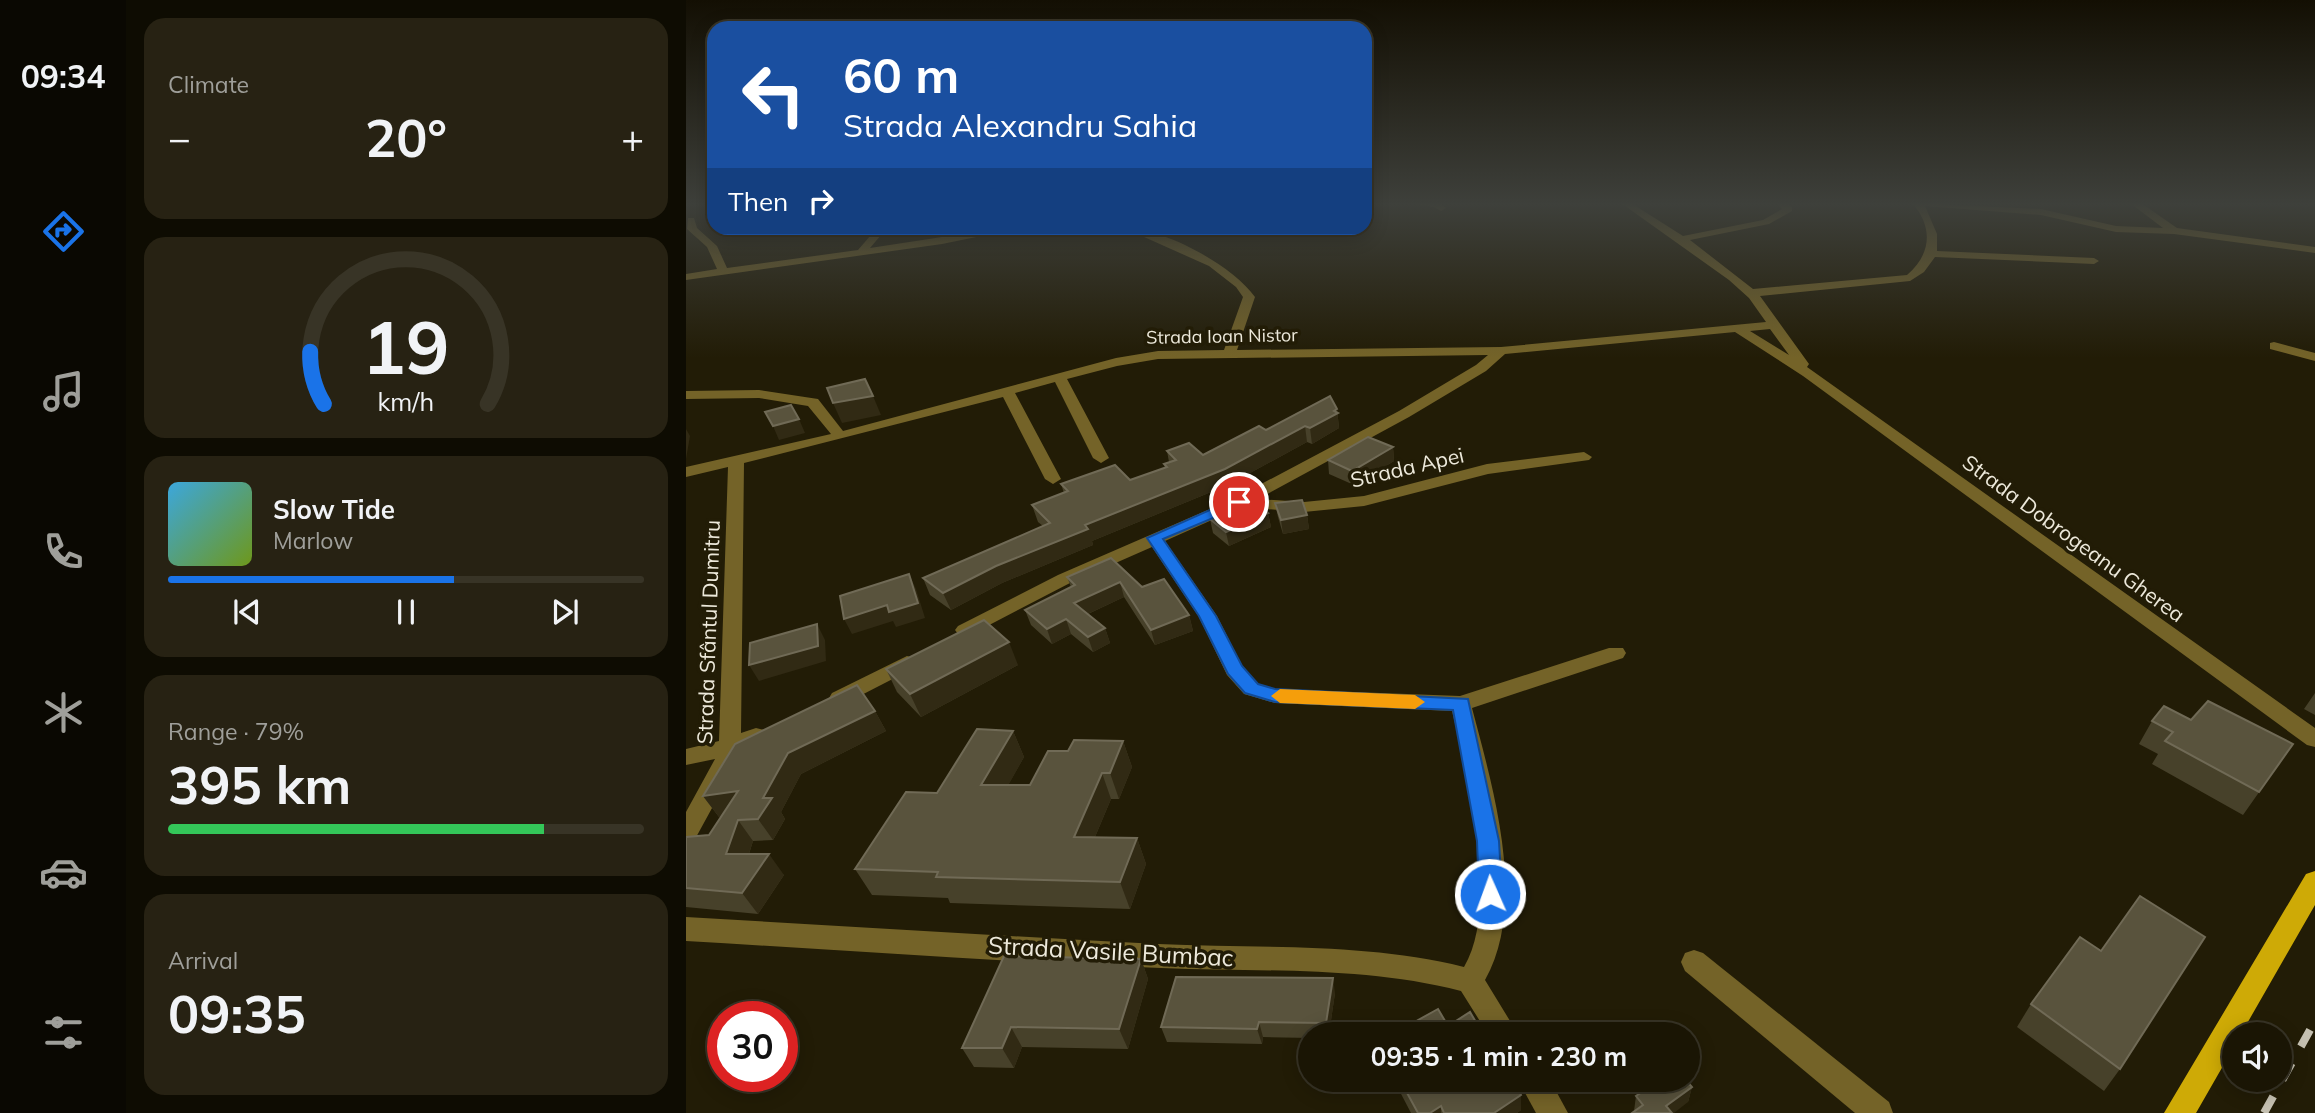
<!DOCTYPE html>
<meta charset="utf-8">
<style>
:root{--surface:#1a1504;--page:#272213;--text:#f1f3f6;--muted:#9f9f9a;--line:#383426;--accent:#1a73e8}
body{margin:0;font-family:Mulish,sans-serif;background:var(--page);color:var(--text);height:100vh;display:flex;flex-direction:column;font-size:26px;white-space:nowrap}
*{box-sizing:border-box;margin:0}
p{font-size:23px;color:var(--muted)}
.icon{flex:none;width:38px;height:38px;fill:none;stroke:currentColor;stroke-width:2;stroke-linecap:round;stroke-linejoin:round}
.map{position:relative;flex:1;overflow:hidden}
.panel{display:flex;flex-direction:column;gap:18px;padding:18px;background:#0e0c02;width:560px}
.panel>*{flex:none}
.hud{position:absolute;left:21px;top:21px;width:665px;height:214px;border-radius:21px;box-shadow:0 4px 18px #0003,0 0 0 2px var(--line);background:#1a4fa0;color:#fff;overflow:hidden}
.fabs{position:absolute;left:1536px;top:1022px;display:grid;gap:14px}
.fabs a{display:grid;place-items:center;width:70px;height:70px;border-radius:50%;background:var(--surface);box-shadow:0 4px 18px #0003,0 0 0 2px var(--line);font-size:35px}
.speed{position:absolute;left:21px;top:1001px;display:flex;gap:14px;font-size:35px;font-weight:700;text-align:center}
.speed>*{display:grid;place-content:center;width:91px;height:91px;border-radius:50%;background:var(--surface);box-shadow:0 4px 18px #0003,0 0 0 2px var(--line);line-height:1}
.speed .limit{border:10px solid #d22;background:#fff;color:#111}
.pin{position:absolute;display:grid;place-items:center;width:60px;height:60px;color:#fff;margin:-30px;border:4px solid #fff;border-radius:50%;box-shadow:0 2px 7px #0007}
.me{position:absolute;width:77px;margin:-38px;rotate:358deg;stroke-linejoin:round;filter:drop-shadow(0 0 5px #0008)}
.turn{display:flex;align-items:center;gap:24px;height:147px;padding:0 21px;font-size:32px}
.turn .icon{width:91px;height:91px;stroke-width:2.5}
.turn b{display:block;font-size:49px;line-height:60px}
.then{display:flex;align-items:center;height:66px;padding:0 21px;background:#0003;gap:14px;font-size:26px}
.big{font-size:52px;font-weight:700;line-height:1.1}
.panel .card{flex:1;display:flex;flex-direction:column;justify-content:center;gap:10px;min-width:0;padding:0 24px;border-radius:21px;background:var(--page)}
.panel .dial{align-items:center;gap:0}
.dial svg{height:182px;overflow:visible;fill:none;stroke:var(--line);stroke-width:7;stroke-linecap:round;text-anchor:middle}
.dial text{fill:var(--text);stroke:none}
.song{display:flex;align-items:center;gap:21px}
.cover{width:84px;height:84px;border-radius:10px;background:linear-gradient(135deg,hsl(200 70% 55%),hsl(80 70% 35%))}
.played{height:7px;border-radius:4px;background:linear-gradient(90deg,var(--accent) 60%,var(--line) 60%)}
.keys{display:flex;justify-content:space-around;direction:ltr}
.heat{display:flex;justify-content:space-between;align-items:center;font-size:38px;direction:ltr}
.charge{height:10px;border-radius:5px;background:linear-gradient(90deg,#34c759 79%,var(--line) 0)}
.trip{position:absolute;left:612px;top:1022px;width:402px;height:70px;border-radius:35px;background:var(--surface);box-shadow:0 4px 18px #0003,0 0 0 2px var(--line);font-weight:700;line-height:70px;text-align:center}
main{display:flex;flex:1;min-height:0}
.dock{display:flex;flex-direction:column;width:126px;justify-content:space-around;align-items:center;background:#0a0802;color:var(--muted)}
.dock .icon{width:49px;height:49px}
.dock .current{color:var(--accent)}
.dock b{font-size:32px;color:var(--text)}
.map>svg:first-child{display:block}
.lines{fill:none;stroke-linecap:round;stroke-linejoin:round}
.minor{fill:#746328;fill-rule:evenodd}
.major{fill:#ceaa06;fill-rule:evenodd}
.rail{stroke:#c5c0b1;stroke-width:8;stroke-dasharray:19 19;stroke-linecap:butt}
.wall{fill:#47412a}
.shaded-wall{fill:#312a14}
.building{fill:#59533d;stroke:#706a56;stroke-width:2}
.route{fill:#1a73e8;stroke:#114b97;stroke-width:2}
.slow{fill:#f59e0b}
.labels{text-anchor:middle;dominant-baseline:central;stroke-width:7;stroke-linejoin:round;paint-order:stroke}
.far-street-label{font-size:18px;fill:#ede9db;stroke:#221c06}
.street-label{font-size:21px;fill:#ede9db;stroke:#221c06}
.near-street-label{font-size:24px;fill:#ede9db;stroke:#221c06}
</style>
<main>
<nav class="dock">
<b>09:34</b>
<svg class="icon current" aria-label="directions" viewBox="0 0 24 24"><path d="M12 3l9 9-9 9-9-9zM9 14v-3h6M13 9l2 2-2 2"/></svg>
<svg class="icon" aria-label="music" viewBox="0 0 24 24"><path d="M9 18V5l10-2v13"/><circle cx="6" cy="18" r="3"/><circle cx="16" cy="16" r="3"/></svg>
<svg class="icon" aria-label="phone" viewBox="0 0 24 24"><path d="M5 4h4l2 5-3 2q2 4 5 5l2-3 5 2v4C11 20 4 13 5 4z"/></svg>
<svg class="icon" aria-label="climate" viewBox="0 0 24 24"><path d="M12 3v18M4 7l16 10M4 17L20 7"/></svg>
<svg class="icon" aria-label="car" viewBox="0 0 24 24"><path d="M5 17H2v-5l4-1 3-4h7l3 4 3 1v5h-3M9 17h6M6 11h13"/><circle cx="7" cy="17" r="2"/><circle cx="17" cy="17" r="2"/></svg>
<svg class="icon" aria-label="filters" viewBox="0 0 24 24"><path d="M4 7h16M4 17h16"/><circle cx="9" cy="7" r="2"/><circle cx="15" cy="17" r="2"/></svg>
</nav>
<section class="panel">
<div class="card"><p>Climate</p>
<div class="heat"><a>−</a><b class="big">20°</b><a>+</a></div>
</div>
<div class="card dial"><svg viewBox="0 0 100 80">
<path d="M14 69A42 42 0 1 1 86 69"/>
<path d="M14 69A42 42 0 0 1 8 46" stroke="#1a73e8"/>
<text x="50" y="56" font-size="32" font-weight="700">19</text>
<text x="50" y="72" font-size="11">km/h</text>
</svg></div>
<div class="card">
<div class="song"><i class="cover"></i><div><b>Slow Tide</b><p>Marlow</p></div></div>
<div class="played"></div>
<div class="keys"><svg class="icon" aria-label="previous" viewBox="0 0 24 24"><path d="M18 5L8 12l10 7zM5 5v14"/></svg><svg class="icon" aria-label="pause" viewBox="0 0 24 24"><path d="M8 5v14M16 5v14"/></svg><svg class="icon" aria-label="next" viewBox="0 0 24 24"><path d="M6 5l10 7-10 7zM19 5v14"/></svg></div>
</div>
<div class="card"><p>Range · 79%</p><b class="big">395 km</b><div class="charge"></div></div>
<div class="card"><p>Arrival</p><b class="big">09:35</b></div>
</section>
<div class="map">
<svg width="1629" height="1113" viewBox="0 0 1629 1113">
<rect width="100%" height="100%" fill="#221c06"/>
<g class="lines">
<g class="minor">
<path d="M 723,203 L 754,203 L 760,208 L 755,211 L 748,207 Z"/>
<path d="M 935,203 L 945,203 L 997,236 L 1077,220 L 1096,209 L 1090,203 L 1100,203 L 1106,207 L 1106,211 L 1083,224 L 1004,240 L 1067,289 L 1221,275 C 1246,254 1247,226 1226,203 L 1355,209 L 1430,226 L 1477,228 L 1444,203 L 1455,203 L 1491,228 L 1629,247 L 1629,253 L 1488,234 L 1430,232 L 1355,215 L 1239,206 L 1251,234 L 1251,251 L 1408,258 L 1413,261 L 1408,264 L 1249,257 L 1238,272 L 1224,281 L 1074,296 L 1123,364 L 1121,367 L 1629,728 L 1629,747 L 1621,745 L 1117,376 L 1049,332 L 819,354 L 800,371 L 723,417 L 572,499 L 618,502 L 678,496 L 801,464 L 898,452 L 906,457 L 903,460 L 802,474 L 678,506 L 618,512 L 555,507 L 479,541 L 531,616 L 556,666 L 572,684 L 589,689 L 774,696 L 923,648 L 937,648 L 940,653 L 937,658 L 786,708 C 807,788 842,904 799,980 L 832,1034 L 802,1034 L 775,991 C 677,966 576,972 475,968 C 317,962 158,950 0,941 L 0,917 C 157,926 314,936 472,944 C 574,949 677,942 778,967 C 814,906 782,777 766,711 L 589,703 L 558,694 L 541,675 L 513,617 L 466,547 L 384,583 L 286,634 L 272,634 L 269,630 L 272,626 L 372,575 L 547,499 L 713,411 L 790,365 L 802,355 L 472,359 L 431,366 L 381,379 L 423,458 L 415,463 L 407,458 L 369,382 L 329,393 L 375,479 L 367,484 L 359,479 L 317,397 L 58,463 L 55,733 L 70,728 L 78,730 L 81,736 L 78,742 L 53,752 L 49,766 L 8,841 L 0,844 L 0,812 L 29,759 L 0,765 L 0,749 L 33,741 L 42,467 L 0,477 L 0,467 L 145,434 L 122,406 L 73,398 L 0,399 L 0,391 L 73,390 L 132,399 L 157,431 L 430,358 L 472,351 L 538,350 L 557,297 L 550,287 L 523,266 L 438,228 C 478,228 546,265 569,297 L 551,350 L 815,347 L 1080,322 L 1063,298 L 1043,280 ZM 1084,329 L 1103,355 L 1064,331 Z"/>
<path d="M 2,218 L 8,218 L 11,228 L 31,246 L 41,268 L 172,250 L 191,228 L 201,228 L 184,248 L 315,228 L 334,228 L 256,244 L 0,280 L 0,274 L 31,269 L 21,247 L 1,229 Z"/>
<path d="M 1588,342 L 1629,353 L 1629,361 L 1584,349 L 1584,343 Z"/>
<path d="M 221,656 L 228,658 L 231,663 L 228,668 L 160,703 L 146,703 L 143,698 L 146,693 Z"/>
<path d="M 1008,950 L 1017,953 L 1203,1102 L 1207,1113 L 1169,1113 L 999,971 L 995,962 L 999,953 Z"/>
<path d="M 832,1080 L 864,1080 L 882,1113 L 850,1113 Z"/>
</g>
<path class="major" d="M 1629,871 L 1629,905 L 1555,1034 L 1549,1034 L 1549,1045 L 1510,1113 L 1478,1113 L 1620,874 Z"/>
<path class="rail" d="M 1578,1113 L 1629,1021"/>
</g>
<g class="wall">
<path d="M 651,409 L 653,428 L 626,444 L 621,442 L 542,485 L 406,541 L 407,545 L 316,583 L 265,610 L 244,595 L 237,578 L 357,526 L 352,522 L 346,505 L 378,493 L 375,484 L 444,480 L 479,468 L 478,464 L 483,462 L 481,451 L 517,455 L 580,430 Z"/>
<path d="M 707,447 L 708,461 L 668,485 L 643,474 L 642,460 Z"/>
<path d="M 589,503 L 621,515 L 623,529 L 597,534 L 592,517 Z"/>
<path d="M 582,513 L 585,527 L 543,546 L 527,533 L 524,519 Z"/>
<path d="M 425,558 L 456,587 L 503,615 L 507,631 L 469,645 L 438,597 L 402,614 L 419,628 L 424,643 L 407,652 L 385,634 L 366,644 L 345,625 L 339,610 L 385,587 L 381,577 Z"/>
<path d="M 332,665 L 235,717 L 211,692 L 200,669 Z"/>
<path d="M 1629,693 L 1629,715 L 1618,709 Z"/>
<path d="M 189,711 L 200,731 L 115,774 L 95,812 L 99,819 L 87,840 L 67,841 L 63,854 L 98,875 L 72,914 L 0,907 L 0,837 L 23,835 L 35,816 L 33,817 L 17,796 Z"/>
<path d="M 1505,720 L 1607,744 L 1557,815 L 1466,764 L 1472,754 L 1453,744 L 1466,721 Z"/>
<path d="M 327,731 L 338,757 L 322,785 L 344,785 L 382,751 L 437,741 L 446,767 L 433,799 L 425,799 L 409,837 L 451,838 L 460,864 L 444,909 L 264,903 L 262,898 L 186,895 L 169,869 L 251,793 Z"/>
<path d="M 455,959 L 462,979 L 442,1049 L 336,1047 L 328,1068 L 288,1067 L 276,1048 Z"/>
<path d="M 649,993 L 643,1034 L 625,1034 L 625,1038 L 577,1037 L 576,1044 L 481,1042 L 475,1027 Z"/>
<path d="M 1345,1004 L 1434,1069 L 1418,1091 L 1331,1027 Z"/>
<path d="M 712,1080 L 826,1080 L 835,1095 L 835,1110 L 831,1113 L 725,1113 L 713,1090 Z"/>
<path d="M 1006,1087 L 1002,1102 L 948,1111 L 950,1096 Z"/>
</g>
<g class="shaded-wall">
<path d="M 187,396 L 195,415 L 156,423 L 147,403 Z"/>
<path d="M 651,409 L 653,428 L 626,444 L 624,428 Z"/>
<path d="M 113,419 L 119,433 L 93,440 L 87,426 Z"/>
<path d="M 619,426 L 621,442 L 542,485 L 406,541 L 407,545 L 316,583 L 265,610 L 257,593 L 310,566 Z"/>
<path d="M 0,429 L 4,436 L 0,459 Z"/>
<path d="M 707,447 L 708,461 L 668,485 L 666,471 Z"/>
<path d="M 582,513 L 585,527 L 543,546 L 540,532 Z"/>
<path d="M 621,515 L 623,529 L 597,534 L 595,520 Z"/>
<path d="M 223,574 L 230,589 L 239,618 L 210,627 L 207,621 L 166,634 L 158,619 Z"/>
<path d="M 434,582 L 438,597 L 393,618 L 388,603 Z"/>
<path d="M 503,615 L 507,631 L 469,645 L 465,630 Z"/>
<path d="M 380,619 L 385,634 L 366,644 L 361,629 Z"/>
<path d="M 131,624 L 139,640 L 140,661 L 73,681 L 63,665 Z"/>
<path d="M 419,628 L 424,643 L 407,652 L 402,637 Z"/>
<path d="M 323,642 L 332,665 L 235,717 L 224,694 Z"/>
<path d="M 189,711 L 200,731 L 115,774 L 95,812 L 99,819 L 87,840 L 72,819 L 77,798 L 102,753 Z"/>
<path d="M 327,731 L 338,757 L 308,811 L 295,785 Z"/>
<path d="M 437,741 L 446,767 L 433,799 L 424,773 Z"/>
<path d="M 416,773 L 425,799 L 398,863 L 388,837 Z"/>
<path d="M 52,791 L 66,812 L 33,817 L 17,796 Z"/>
<path d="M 52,820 L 67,841 L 56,875 L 40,854 Z"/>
<path d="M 451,838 L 460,864 L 444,909 L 434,882 Z"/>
<path d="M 83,854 L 98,875 L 72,914 L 56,893 Z"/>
<path d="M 455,959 L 462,979 L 442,1049 L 433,1029 Z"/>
<path d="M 647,978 L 649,993 L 643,1034 L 642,1034 L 640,1023 Z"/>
<path d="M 573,1022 L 577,1037 L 576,1044 L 571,1029 Z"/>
<path d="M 325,1027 L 336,1047 L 328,1068 L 316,1048 Z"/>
<path d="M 1006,1087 L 1002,1102 L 988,1113 L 979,1113 L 980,1106 Z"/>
<path d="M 835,1095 L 835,1110 L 831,1113 L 808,1113 Z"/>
<path d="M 755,1106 L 755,1113 L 744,1113 Z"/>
</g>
<g class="building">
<path d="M 179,379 L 187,396 L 147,403 L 141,388 Z"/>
<path d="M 644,396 L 651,409 L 648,411 L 652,413 L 624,428 L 619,426 L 539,469 L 399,525 L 402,529 L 310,566 L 257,593 L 237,578 L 364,523 L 346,505 L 382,491 L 375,484 L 429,465 L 444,480 L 481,467 L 478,464 L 490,460 L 481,451 L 503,443 L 517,455 L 573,426 L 580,430 Z"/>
<path d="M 105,405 L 113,419 L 87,426 L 79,412 Z"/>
<path d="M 682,437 L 707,447 L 666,471 L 642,460 Z"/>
<path d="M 561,499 L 582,513 L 540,532 L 524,519 L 551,507 L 552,500 Z"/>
<path d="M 616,500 L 621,515 L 595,520 L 589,503 Z"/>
<path d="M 425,558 L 456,587 L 478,579 L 503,615 L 465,630 L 434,582 L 388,603 L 419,628 L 402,637 L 380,619 L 361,629 L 339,610 L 389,585 L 381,577 Z"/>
<path d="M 223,574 L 232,603 L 203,612 L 201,605 L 158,619 L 154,596 Z"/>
<path d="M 298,620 L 323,642 L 224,694 L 200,669 Z"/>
<path d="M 131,624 L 132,646 L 63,665 L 64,643 Z"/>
<path d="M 171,685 L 189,711 L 102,753 L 77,798 L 86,798 L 72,819 L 52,820 L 40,854 L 83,854 L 56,893 L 0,888 L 0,837 L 23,835 L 52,791 L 17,796 L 49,744 Z"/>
<path d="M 1522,701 L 1607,744 L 1573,792 L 1479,741 L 1487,732 L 1466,721 L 1478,706 L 1505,720 Z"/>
<path d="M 291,729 L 327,731 L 295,785 L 344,785 L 362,751 L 382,751 L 388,740 L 437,741 L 424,773 L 416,773 L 388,837 L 451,838 L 434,882 L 250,877 L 252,872 L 169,869 L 220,792 L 251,793 Z"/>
<path d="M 1454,896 L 1519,937 L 1434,1069 L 1345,1004 L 1394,937 L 1415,951 Z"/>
<path d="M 318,956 L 455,959 L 433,1029 L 325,1027 L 316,1048 L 276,1048 Z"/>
<path d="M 490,977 L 647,978 L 640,1023 L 573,1022 L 571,1029 L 475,1027 Z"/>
<path d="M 752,1009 L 762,1026 L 784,1012 L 797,1034 L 719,1034 L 716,1029 Z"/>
<path d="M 714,1080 L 826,1080 L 835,1095 L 808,1113 L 758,1113 L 755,1106 L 744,1113 L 732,1113 Z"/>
<path d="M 974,1080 L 1000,1080 L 1006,1087 L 980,1106 L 986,1113 L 946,1113 L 957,1105 L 950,1096 Z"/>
</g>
<linearGradient id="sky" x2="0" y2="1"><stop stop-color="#130f03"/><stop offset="0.57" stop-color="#3e403b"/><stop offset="1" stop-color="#3e403b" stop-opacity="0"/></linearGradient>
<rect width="1629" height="358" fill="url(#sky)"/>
<path class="route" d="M 553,497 L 560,502 L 558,505 L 477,539 L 530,616 L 556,666 L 572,684 L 589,689 L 782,699 L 813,841 L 816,894 L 813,901 L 804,904 L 796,901 L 793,894 L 791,841 L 767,710 L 589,702 L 559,693 L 542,674 L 513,616 L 461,538 Z"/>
<path class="slow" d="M 594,689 L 729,695 L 739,702 L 729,709 L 594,703 L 585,696 Z"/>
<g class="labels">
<g class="far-street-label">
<text transform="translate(536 336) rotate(-1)">Strada Ioan Nistor</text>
</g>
<g class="street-label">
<text transform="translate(721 467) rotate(-13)">Strada Apei</text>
<text transform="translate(1388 538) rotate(36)">Strada Dobrogeanu Gherea</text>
<text transform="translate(22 632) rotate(-88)">Strada Sfântul Dumitru</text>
</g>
<g class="near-street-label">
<text transform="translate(425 951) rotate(3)">Strada Vasile Bumbac</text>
</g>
</g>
</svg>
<div class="fabs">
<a><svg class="icon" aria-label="sound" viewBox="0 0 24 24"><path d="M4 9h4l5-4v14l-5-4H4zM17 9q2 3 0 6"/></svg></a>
</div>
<div class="speed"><div class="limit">30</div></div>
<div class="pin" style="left:553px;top:502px;background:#d93025"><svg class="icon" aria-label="arrive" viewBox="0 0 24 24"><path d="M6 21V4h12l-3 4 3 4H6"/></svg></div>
<svg class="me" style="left:804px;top:894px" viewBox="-20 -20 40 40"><circle r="17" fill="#1a73e8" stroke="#fff" stroke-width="3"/><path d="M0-11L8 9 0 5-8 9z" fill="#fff"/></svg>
<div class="trip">09:35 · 1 min · 230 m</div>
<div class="hud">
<div class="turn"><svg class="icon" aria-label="left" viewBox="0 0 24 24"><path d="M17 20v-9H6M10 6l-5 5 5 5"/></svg><div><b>60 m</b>Strada Alexandru Sahia</div></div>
<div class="then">Then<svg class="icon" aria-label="right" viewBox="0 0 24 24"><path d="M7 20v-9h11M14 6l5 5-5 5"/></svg></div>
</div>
</div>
</main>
